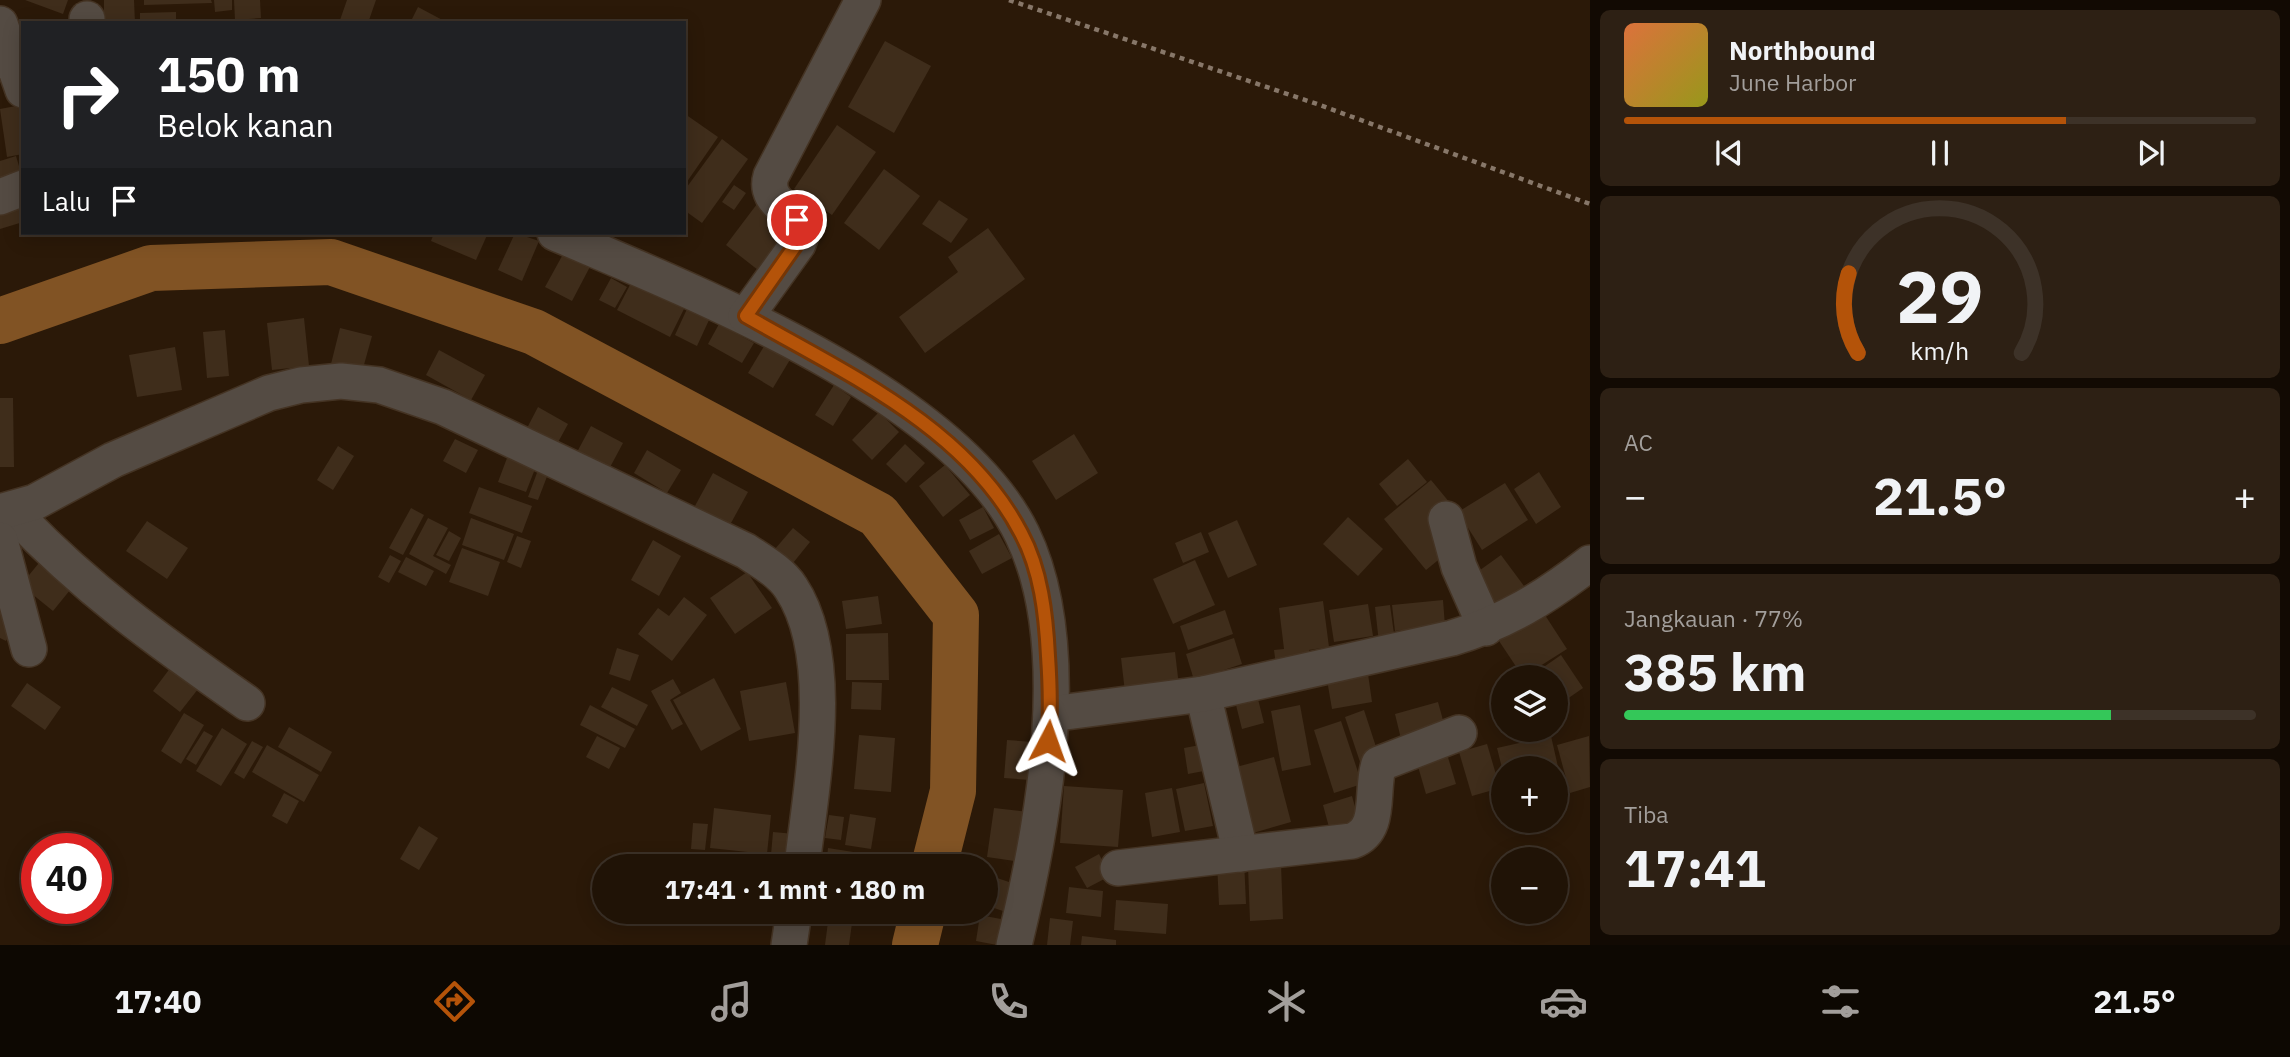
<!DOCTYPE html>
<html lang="id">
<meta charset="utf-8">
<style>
:root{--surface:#201306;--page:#2d2014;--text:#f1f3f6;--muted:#a29e9b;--line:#3d3228;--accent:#b45309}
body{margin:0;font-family:"IBM Plex Sans",sans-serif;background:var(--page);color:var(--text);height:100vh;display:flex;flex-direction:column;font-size:26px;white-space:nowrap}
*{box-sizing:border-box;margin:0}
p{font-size:23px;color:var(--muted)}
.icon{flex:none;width:38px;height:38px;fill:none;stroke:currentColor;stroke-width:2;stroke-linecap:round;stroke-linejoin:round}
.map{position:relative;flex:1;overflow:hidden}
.drawer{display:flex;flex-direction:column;gap:10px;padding:10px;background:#120a03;width:700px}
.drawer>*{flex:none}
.top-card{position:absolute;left:21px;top:21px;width:665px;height:214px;border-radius:0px;box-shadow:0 4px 18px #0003,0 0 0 2px var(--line);background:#202124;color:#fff;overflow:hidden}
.buttons{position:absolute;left:1491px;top:665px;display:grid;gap:14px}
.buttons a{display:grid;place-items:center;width:77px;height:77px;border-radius:50%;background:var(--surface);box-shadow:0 4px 18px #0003,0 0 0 2px var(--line);font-size:35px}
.speed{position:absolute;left:21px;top:833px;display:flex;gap:14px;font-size:35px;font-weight:700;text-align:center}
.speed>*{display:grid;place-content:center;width:91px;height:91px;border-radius:50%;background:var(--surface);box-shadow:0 4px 18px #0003,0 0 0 2px var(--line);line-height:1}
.speed .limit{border:10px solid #d22;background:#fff;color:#111}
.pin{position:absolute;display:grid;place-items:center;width:60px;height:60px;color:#fff;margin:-30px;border:4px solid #fff;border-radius:50%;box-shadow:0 2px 7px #0007}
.me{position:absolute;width:77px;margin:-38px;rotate:4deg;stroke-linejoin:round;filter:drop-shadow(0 0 5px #0008)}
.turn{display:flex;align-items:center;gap:24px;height:147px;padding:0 21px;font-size:32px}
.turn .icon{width:91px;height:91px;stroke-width:2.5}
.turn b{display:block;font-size:49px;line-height:60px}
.then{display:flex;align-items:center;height:66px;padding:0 21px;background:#0003;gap:14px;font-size:26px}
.big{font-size:52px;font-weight:700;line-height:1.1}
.drawer .widget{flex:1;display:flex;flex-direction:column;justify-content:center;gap:10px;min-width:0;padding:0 24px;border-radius:10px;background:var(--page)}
.drawer .dial{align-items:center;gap:0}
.dial svg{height:182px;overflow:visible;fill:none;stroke:var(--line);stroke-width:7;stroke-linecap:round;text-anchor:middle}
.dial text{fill:var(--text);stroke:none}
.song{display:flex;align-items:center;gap:21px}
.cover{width:84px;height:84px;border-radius:10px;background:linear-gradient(135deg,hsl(20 70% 55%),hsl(60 70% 35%))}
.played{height:7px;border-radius:4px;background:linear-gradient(90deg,var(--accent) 70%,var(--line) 70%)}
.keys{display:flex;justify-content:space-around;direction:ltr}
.heat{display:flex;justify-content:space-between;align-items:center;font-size:38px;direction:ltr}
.charge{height:10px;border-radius:5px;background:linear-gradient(90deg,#34c759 77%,var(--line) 0)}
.trip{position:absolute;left:592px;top:854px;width:406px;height:70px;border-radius:35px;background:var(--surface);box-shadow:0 4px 18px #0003,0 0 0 2px var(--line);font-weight:700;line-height:70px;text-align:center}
.tab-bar{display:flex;height:112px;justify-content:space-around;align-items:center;background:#0d0802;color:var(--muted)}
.tab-bar .icon{width:49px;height:49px}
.tab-bar .on{color:var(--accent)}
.tab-bar b{font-size:32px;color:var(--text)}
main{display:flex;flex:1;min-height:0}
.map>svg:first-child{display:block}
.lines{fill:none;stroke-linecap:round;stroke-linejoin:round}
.river{stroke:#815324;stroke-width:46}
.building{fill:#3f2d1b}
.minor-casing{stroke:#443323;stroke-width:38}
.path{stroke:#877769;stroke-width:4.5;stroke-dasharray:5 5;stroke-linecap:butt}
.minor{stroke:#544b43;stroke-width:35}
.route-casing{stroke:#753606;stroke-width:18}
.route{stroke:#b45309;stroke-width:12}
</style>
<main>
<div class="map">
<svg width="1590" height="945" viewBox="0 0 1590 945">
<rect width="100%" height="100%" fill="#2b1908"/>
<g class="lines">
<g class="river">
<path d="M 0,321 L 151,268 L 331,262 L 534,332 L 878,515 L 956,615 L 953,791 L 934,866"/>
<path d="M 915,945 L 923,912"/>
</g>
</g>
<g class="building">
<path d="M 25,0 L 68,0 L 63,14 Z"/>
<path d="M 104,0 L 134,0 L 135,23 L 104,23 Z"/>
<path d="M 144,0 L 211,0 L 212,3 L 144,5 Z"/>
<path d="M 214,0 L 232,0 L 232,10 L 215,12 Z"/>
<path d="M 234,0 L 260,0 L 261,18 L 235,20 Z"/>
<path d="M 347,0 L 376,0 L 368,23 L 340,20 Z"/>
<path d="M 418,7 L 448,23 L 410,23 Z"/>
<path d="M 176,12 L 176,23 L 140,23 L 140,13 Z"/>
<path d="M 885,41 L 931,66 L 894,133 L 848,107 Z"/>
<path d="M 21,105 L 23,154 L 7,157 L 0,109 Z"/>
<path d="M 685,114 L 718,137 L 684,186 L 684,116 Z"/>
<path d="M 837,125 L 876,152 L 832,215 L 794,189 Z"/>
<path d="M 722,139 L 748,159 L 702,223 L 684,210 L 684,191 Z"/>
<path d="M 16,156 L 22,176 L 0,183 L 0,161 Z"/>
<path d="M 884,169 L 920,196 L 879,250 L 844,223 Z"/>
<path d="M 734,185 L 746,193 L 734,210 L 722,202 Z"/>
<path d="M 939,200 L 968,219 L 951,243 L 922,224 Z"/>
<path d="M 757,204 L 789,229 L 758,270 L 726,245 Z"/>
<path d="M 19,207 L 23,222 L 0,229 L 0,212 Z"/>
<path d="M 988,228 L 1025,279 L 925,353 L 899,317 L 958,272 L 948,257 Z"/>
<path d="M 434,233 L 488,233 L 476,260 L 431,241 Z"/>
<path d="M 515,233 L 539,241 L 522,281 L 498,270 Z"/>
<path d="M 567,247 L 593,261 L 572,301 L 545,287 Z"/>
<path d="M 611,278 L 627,287 L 615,308 L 599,300 Z"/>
<path d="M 631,283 L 684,309 L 670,337 L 617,310 Z"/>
<path d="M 687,309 L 709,320 L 697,346 L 675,335 Z"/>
<path d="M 304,318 L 309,366 L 272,370 L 267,323 Z"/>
<path d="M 719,324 L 754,343 L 742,363 L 708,344 Z"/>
<path d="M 340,328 L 372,336 L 362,372 L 331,364 Z"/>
<path d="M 225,330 L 229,376 L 207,378 L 203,332 Z"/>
<path d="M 769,338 L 794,353 L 773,388 L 748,373 Z"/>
<path d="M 175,347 L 182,390 L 137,397 L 129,355 Z"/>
<path d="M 439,350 L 485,375 L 471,400 L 426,375 Z"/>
<path d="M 834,385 L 851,397 L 833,426 L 815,415 Z"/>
<path d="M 0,398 L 13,398 L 14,467 L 0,467 Z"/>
<path d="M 538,407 L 568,424 L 556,446 L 526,430 Z"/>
<path d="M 879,412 L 899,432 L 872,460 L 852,440 Z"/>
<path d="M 591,426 L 623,443 L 608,471 L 576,454 Z"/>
<path d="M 1074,434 L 1098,473 L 1056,500 L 1032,461 Z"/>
<path d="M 455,439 L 478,450 L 466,473 L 443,461 Z"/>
<path d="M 905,444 L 925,463 L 906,483 L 886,464 Z"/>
<path d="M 338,446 L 354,456 L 333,490 L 317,480 Z"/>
<path d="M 647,450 L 681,470 L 667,493 L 634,473 Z"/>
<path d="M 507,458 L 535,469 L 526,492 L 498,482 Z"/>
<path d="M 1408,459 L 1427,482 L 1397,506 L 1379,484 Z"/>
<path d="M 945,465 L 970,495 L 943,517 L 919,486 Z"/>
<path d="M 538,470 L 548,474 L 538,500 L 528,497 Z"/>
<path d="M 1539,472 L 1561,507 L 1536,524 L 1514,489 Z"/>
<path d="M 713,473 L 748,492 L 725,534 L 690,515 Z"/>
<path d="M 1431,480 L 1450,503 L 1453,548 L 1426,570 L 1384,519 Z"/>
<path d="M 1505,483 L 1528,520 L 1482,550 L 1458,512 Z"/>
<path d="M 479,487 L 532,506 L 522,533 L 469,513 Z"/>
<path d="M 983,507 L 994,528 L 970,540 L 959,520 Z"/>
<path d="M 411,508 L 424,515 L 403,555 L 389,548 Z"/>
<path d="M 1348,517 L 1383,549 L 1358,576 L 1323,544 Z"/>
<path d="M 428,518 L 448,528 L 433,556 L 451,565 L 446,574 L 409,554 Z"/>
<path d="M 471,518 L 514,534 L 504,560 L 462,545 Z"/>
<path d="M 1237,520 L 1257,565 L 1228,578 L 1208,533 Z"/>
<path d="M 147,521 L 188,548 L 167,579 L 126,551 Z"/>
<path d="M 793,528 L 810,542 L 793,563 L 775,549 Z"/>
<path d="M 449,531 L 461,538 L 449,561 L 436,555 Z"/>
<path d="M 1201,532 L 1209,552 L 1183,563 L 1175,543 Z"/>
<path d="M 999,534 L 1012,558 L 982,574 L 969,551 Z"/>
<path d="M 517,536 L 531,541 L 521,568 L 507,562 Z"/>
<path d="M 653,540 L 681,556 L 659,596 L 631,580 Z"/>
<path d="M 462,548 L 500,562 L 488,596 L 449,582 Z"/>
<path d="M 47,553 L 79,579 L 53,611 L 21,585 Z"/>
<path d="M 390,555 L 401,561 L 389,583 L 378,577 Z"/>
<path d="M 1501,555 L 1524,586 L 1491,609 L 1469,578 Z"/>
<path d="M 406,557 L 434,571 L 426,586 L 398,572 Z"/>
<path d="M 1195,560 L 1215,605 L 1173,624 L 1153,579 Z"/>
<path d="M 747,572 L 772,608 L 735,634 L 710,598 Z"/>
<path d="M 0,593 L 18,619 L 6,641 L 0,638 Z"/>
<path d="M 878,596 L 882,624 L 846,629 L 842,601 Z"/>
<path d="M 684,597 L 707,615 L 672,661 L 638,634 L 658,608 L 669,616 Z"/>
<path d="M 1443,600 L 1445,626 L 1395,631 L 1392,605 Z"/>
<path d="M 1323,601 L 1329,647 L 1309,650 L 1310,660 L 1276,665 L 1274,650 L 1284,649 L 1279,608 Z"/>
<path d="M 1368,604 L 1373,636 L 1334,642 L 1329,610 Z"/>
<path d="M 1390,605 L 1395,641 L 1379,643 L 1375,607 Z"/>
<path d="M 1225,610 L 1233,634 L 1188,650 L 1180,626 Z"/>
<path d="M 1543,612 L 1567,649 L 1523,677 L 1499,641 Z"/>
<path d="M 888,633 L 889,680 L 846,680 L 846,634 Z"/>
<path d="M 1234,638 L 1242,664 L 1194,680 L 1186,654 Z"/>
<path d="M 617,648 L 639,655 L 630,681 L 609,674 Z"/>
<path d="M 1175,652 L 1179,686 L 1125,692 L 1121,658 Z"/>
<path d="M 1561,655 L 1583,688 L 1560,704 L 1556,698 L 1556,677 L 1542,677 L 1538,671 Z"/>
<path d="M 174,663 L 202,684 L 180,712 L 153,691 Z"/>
<path d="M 1367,667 L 1372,702 L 1332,709 L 1326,674 Z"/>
<path d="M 714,678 L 741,729 L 701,751 L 673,700 Z"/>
<path d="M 673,679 L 681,693 L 670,700 L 683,724 L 672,730 L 651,691 Z"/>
<path d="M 786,682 L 795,733 L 749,741 L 740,691 Z"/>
<path d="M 852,682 L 882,683 L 881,710 L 851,709 Z"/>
<path d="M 27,683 L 61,707 L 45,730 L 11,706 Z"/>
<path d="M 612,687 L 648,705 L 637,726 L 601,707 Z"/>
<path d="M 1258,699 L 1264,723 L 1242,729 L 1236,705 Z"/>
<path d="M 1438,702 L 1446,731 L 1402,743 L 1395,714 Z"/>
<path d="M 590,705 L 635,729 L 625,748 L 580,725 Z"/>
<path d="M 1300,705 L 1311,765 L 1282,771 L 1271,711 Z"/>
<path d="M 1364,710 L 1379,756 L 1360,762 L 1345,717 Z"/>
<path d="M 184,713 L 204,725 L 181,764 L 161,751 Z"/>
<path d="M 1341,721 L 1362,784 L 1334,793 L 1314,730 Z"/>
<path d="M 289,727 L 332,752 L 321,772 L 278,747 Z"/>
<path d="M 222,728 L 247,744 L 221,786 L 196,771 Z"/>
<path d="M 204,731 L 213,736 L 196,765 L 186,759 Z"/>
<path d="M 859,735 L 895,738 L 891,792 L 854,789 Z"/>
<path d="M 597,736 L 620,748 L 609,769 L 586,757 Z"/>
<path d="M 1551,736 L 1561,780 L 1556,782 L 1556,768 L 1502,768 L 1497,748 Z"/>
<path d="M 1589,736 L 1590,787 L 1570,793 L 1557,745 Z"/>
<path d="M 1007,740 L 1033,742 L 1030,780 L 1004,778 Z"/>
<path d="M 252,741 L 263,747 L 244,779 L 234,773 Z"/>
<path d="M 1487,744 L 1500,788 L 1472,796 L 1459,752 Z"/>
<path d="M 267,745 L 319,775 L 304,802 L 252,772 Z"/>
<path d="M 1200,745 L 1204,771 L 1188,774 L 1184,748 Z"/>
<path d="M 1447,754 L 1456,784 L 1426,794 L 1417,763 Z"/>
<path d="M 1274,757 L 1291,822 L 1253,833 L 1236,767 Z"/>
<path d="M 1204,783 L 1213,826 L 1185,831 L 1176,789 Z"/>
<path d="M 1064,786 L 1123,790 L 1118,847 L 1060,843 Z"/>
<path d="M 1172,788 L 1180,832 L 1152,837 L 1145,793 Z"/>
<path d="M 284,793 L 299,801 L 287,824 L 272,816 Z"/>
<path d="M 1352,796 L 1359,821 L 1330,831 L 1323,805 Z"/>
<path d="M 714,808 L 771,815 L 767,854 L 710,848 Z"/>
<path d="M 994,808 L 1028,812 L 1021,862 L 987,857 Z"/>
<path d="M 850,814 L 876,818 L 871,849 L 845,845 Z"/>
<path d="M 829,815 L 844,817 L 841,840 L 825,838 Z"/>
<path d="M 693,823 L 708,824 L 705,850 L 691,849 Z"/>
<path d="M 419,826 L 438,838 L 419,870 L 400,859 Z"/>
<path d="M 773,832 L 795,834 L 792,866 L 770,866 Z"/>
<path d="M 828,848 L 866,854 L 864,866 L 826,866 Z"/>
<path d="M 1099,854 L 1110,876 L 1087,888 L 1075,867 Z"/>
<path d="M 727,855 L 764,859 L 764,866 L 726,866 Z"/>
<path d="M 1244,860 L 1246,904 L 1219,905 L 1217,862 Z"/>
<path d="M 1281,864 L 1283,919 L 1250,921 L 1248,866 Z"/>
<path d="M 985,874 L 1015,884 L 1006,912 L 985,905 Z"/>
<path d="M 1069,887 L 1103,891 L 1101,917 L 1066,913 Z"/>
<path d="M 1116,900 L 1168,904 L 1166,934 L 1114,930 Z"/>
<path d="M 829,914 L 853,916 L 849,945 L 825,945 Z"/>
<path d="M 980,915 L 1006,920 L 997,945 L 976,941 Z"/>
<path d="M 1050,918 L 1073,921 L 1070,945 L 1047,945 Z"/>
<path d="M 1082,936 L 1116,940 L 1116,945 L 1081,945 Z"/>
</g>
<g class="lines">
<defs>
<g id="minor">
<path d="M 87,19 L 87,23"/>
<path d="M 0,24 L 23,90"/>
<path d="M 0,197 L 23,188"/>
<path d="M 555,233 C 693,292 954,394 1022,534 C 1077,647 1043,827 1014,945"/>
<path d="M 746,316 L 798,244 L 802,232 C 793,209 763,202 771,176 L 863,0"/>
<path d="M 11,510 C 84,588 160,642 247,703"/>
<path d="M 0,512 L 35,502 L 113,460 L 269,393 L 301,385 L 341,381 L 379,385 L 443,407 L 746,551 C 761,561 781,572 791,588 C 837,657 811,787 802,866"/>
<path d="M 1446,519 L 1459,567 L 1486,628"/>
<path d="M 0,540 L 29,649"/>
<path d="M 1203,694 L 1241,854"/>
<path d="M 1051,714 L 1203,694 L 1452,638 C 1506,622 1546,597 1590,563"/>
<path d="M 1118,868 L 1352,841 C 1383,830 1370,790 1379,764 L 1459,733"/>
<path d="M 789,945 L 794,912"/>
</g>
</defs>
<use href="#minor" class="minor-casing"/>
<path class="path" d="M 1009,0 L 1317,104 L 1590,204"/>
<use href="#minor" class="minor"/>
</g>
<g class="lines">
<defs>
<path id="route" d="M 797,220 L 802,232 L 797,243 L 746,316 C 845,373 966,427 1021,533 C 1041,570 1046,615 1048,656 C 1050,685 1051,713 1048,741"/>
</defs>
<use href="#route" class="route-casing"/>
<use href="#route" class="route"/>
</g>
</svg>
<div class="buttons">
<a><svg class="icon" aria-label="layers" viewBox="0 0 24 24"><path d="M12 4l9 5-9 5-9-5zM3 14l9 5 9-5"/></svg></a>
<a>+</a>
<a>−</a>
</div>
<div class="speed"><div class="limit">40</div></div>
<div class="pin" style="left:797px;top:220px;background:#d93025"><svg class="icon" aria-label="arrive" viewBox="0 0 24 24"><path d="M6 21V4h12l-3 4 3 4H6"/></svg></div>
<svg class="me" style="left:1048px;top:741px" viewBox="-20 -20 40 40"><path d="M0-17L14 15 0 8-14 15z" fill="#b45309" stroke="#fff" stroke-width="4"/></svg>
<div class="trip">17:41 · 1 mnt · 180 m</div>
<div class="top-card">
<div class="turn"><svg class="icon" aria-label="right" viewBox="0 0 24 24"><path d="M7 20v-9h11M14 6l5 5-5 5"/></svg><div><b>150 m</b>Belok kanan</div></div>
<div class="then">Lalu<svg class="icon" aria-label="arrive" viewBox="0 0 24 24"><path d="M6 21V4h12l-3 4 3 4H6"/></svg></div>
</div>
</div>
<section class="drawer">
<div class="widget">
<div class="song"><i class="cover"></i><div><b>Northbound</b><p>June Harbor</p></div></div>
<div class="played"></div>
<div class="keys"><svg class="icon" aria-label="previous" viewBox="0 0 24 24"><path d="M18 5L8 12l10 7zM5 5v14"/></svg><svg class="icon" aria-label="pause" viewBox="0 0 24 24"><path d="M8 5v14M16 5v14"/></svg><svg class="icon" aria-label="next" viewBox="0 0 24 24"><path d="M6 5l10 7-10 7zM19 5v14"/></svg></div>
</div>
<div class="widget dial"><svg viewBox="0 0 100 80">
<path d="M14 69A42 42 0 1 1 86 69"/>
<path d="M14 69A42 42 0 0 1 10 34" stroke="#b45309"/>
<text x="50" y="56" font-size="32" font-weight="700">29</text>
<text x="50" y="72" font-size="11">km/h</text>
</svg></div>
<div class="widget"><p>AC</p>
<div class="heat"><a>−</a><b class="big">21.5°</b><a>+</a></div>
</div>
<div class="widget"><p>Jangkauan · 77%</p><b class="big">385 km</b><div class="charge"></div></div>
<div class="widget"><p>Tiba</p><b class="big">17:41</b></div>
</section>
</main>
<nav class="tab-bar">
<b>17:40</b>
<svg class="icon on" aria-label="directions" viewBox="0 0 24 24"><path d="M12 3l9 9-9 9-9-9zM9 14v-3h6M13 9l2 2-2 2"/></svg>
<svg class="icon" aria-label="music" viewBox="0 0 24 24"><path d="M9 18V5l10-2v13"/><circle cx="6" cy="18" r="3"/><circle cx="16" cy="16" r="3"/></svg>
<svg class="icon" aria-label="phone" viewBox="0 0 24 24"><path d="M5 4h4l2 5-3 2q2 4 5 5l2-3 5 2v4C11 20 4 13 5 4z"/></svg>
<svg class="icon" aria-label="climate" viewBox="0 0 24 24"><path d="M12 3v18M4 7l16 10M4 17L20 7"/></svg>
<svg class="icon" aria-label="car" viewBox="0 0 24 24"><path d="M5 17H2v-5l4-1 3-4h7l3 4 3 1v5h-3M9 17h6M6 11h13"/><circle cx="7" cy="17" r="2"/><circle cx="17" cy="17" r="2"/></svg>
<svg class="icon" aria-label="filters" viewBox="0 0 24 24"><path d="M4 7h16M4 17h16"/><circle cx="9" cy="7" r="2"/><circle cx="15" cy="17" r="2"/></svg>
<b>21.5°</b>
</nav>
